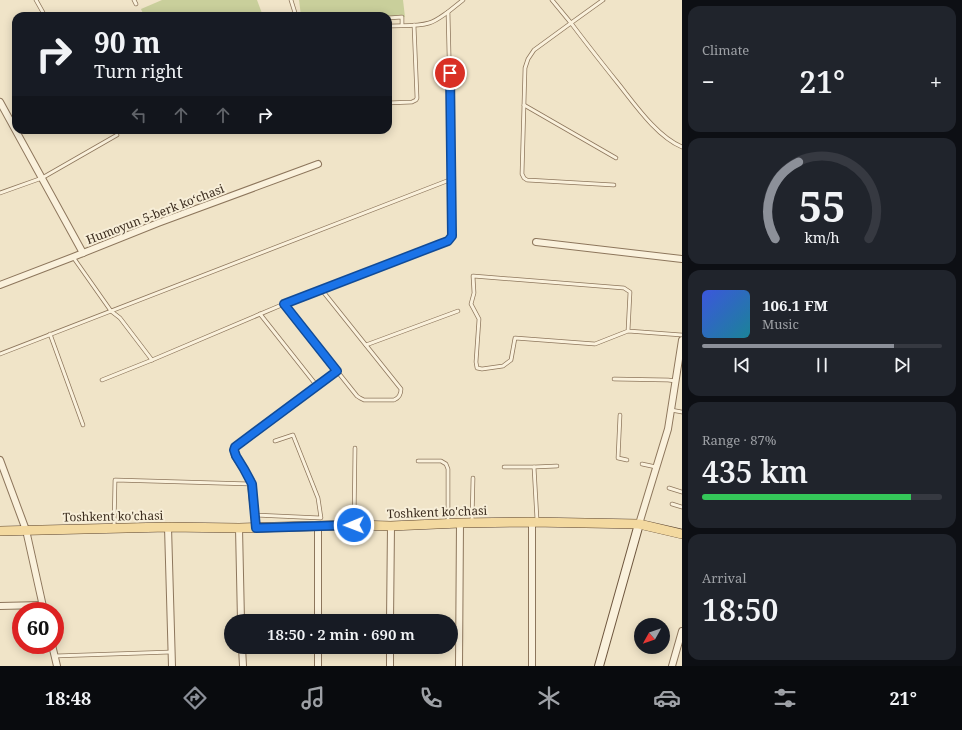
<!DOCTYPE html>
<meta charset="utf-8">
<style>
:root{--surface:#171b24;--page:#20242c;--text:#f1f3f6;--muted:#9ea1a6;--line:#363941;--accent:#8c9099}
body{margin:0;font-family:"Noto Serif",serif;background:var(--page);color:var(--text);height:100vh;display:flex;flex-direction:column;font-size:15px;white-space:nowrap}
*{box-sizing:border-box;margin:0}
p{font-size:13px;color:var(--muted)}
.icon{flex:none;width:22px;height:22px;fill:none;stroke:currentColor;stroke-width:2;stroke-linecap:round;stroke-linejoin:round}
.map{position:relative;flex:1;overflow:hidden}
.panel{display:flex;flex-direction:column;gap:6px;padding:6px;background:#0d0f14;width:280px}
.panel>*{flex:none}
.guide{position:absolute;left:12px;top:12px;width:380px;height:122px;border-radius:12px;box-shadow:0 2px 10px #0003;background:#171b24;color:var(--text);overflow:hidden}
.needle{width:26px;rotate:230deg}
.tools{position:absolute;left:634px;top:618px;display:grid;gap:8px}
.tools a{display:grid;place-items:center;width:36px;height:36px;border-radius:50%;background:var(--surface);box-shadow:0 2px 10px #0003;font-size:20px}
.speed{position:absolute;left:12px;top:602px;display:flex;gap:8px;font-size:20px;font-weight:700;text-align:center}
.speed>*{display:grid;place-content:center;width:52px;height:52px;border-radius:50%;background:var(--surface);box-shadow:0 2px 10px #0003;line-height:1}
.speed .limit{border:6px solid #d22;background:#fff;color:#111}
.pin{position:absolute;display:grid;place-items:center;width:34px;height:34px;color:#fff;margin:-17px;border:2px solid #fff;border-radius:50%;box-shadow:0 1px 4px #0007}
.me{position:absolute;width:44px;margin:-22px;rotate:269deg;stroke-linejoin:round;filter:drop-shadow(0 0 3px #0008)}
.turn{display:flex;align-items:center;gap:14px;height:84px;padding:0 16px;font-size:18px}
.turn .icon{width:52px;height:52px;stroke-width:2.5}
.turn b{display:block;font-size:28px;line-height:34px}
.lanes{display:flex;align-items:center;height:38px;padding:0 16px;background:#0003;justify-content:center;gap:20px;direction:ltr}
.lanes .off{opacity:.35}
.big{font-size:30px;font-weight:600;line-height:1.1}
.panel .tile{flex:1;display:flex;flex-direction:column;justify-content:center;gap:6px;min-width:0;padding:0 14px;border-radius:12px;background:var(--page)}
.panel .dial{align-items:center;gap:0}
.dial svg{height:104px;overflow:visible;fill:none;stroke:var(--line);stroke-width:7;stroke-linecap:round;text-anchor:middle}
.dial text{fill:var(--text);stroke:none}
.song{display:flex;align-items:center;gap:12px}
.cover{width:48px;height:48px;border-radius:6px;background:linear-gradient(135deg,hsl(230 70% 55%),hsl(190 70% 35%))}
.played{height:4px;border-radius:2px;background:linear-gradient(90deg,var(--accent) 80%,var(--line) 80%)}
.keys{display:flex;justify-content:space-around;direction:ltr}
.heat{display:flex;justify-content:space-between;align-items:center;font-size:22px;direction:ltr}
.charge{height:6px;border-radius:3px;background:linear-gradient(90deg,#34c759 87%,var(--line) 0)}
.trip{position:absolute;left:224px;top:614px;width:234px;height:40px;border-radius:20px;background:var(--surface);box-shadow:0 2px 10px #0003;font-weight:600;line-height:40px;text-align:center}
.menu{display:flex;height:64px;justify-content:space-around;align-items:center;background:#090b0e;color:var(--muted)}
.menu .icon{width:28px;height:28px}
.menu .current{color:var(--accent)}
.menu b{font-size:18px;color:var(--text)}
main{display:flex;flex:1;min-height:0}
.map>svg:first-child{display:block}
.green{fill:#c9cf9b}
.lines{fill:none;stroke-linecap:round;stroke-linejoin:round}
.lane-casing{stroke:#8d765c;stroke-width:4.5}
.street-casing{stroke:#8d765c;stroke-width:8}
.secondary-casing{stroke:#6f573f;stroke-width:10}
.primary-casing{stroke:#5b4430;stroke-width:10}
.lane{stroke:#faf1dc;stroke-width:3}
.street{stroke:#faf1dc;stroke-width:6}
.secondary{stroke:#faf1dc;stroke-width:8}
.primary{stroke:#f3d9a0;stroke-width:9}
.route-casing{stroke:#114b97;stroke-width:10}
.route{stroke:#1a73e8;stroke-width:7}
.labels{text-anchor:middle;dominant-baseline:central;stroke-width:4;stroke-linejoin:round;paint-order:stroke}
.street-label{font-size:12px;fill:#3d2e20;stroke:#f7eed8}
</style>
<main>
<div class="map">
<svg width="682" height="666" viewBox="0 0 682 666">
<rect width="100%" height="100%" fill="#f0e4c8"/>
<g class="green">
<path d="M 162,0 L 257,0 L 263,16 L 144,16 L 141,9 Z"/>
<path d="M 299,0 L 403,0 L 405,17 L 388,18 L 388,16 L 301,16 Z"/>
</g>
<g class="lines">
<defs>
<g id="lane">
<path d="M 36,0 L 45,16"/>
<path d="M 134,0 L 136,4"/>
<path d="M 291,0 L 296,16"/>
<path d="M 552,0 L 571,23 L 603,0"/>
<path d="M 388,18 L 402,17 L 402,25"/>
<path d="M 388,26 C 401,25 416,27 429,23 C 436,21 442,16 448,12"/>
<path d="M 388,103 L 412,102 L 416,100 L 417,98 L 414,25"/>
<path d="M 524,105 L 616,158"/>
<path d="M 614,185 L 527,180 L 524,178 L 522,174 L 525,68 L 528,59 L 534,50 L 571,23 C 586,43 601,62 617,82 C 634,103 656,136 682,147"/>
<path d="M 0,193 L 42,178 L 117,135"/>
<path d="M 73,257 L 111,311 L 120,318 L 152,360"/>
<path d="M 321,289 L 401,389 C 401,395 399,398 394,400 L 364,400 L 360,398 L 357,396 L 337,371"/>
<path d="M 260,314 L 317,386"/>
<path d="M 628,331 L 630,292 L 624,288 L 473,276 L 474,293 L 471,304 L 479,319 L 476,362 L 477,368 L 482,369 L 503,366 L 511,360 L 515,338 L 595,344 L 628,331 L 682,335"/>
<path d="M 50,334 L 83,425"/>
<path d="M 366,345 L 458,311"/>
<path d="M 0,354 L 452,179"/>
<path d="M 614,379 L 668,380 L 676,381"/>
<path d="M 102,380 L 152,360 L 284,304 L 448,241 L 452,236 L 452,179 L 448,12 L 463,0"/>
<path d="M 671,410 L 682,412"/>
<path d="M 620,415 L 618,458 L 627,460"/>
<path d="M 418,461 L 441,461 L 446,464 L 448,469 L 448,523"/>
<path d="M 642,464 L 656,467"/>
<path d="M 504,467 L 534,467 L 537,520"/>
<path d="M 534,467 L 557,466"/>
<path d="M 669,488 L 682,492"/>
<path d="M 672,504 L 682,507"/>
<path d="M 448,513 L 472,513"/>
<path d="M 255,515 L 321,518 L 318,498 L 293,435 L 275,441"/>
<path d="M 472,522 L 473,478"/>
<path d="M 354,525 L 355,448"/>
<path d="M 114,527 L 115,480 L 251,484"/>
<path d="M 55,656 L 171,652"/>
</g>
<g id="street">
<path d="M 0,102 L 83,253"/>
<path d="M 536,242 L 682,259"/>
<path d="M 0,285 L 73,257 L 158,223 L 318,164"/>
<path d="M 0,460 L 26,530 L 44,611"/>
<path d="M 639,524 L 668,429 L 682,340"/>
<path d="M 318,526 L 318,621"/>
<path d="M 168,527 L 172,666"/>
<path d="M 239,528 L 241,621"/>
<path d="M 256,528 L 251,484 L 244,469 L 235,456 L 234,450 L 235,447 L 337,371 L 284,304"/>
<path d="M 0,606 L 42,605"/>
<path d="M 390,621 L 391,526"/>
<path d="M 52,645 L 57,666"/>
<path d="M 242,647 L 243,666"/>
<path d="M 318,647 L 318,666"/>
<path d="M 390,666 L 390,647"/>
<path d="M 459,666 L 460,523"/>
<path d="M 532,666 L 532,522"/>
<path d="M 672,666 L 682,631"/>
</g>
<path id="secondary" d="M 599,666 L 639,524"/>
<path id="primary" d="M 0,531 L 168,527 L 239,528 L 354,525 L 391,526 L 460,523 L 532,522 L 639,524 L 682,534"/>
</defs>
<use href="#lane" class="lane-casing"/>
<use href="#street" class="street-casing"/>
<use href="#secondary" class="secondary-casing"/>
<use href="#primary" class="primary-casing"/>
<use href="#lane" class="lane"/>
<use href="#street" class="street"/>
<use href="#secondary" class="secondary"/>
<use href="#primary" class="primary"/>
</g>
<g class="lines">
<defs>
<path id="route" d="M 354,525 L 256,528 L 252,484 L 244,469 L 236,456 L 234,450 L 235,447 L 337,371 L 284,304 L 440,244 L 448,241 L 452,236 L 450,73"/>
</defs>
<use href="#route" class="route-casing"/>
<use href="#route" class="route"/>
</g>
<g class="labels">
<g class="street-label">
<text transform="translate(155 214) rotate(-21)">Humoyun 5-berk koʻchasi</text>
<text transform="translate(437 512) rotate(-2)">Toshkent ko'chasi</text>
<text transform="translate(113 516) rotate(-1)">Toshkent ko'chasi</text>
</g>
</g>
</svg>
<div class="tools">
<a><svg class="needle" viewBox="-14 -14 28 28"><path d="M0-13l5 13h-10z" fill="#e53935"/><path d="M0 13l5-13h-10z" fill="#9ea1a6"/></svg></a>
</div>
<div class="speed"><div class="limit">60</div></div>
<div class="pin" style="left:450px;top:73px;background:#d93025"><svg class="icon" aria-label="arrive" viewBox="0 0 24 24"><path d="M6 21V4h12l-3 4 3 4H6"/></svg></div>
<svg class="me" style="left:354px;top:525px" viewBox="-20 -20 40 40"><circle r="17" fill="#1a73e8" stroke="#fff" stroke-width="3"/><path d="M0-11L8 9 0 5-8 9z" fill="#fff"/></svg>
<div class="trip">18:50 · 2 min · 690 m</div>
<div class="guide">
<div class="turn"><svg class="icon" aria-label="right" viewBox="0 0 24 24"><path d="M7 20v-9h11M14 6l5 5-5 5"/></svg><div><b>90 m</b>Turn right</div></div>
<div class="lanes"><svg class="icon off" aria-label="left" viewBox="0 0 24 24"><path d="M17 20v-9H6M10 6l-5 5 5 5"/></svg><svg class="icon off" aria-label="ahead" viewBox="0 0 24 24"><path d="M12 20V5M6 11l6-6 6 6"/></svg><svg class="icon off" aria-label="ahead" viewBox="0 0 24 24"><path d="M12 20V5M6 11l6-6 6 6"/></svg><svg class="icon" aria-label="right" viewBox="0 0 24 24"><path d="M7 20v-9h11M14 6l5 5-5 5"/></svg></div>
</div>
</div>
<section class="panel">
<div class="tile"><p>Climate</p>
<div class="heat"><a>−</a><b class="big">21°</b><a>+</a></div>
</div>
<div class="tile dial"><svg viewBox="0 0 100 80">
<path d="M14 69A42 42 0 1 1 86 69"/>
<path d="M14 69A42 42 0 0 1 32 10" stroke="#8c9099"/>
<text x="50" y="56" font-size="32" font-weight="700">55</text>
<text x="50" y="72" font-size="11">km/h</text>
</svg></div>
<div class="tile">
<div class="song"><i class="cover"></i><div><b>106.1 FM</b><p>Music</p></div></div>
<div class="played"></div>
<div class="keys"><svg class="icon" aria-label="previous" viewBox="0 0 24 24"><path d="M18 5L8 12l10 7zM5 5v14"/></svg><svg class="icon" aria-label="pause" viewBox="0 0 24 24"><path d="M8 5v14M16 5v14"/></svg><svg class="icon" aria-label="next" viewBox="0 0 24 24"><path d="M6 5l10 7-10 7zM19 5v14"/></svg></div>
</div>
<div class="tile"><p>Range · 87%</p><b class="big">435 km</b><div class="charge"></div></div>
<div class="tile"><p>Arrival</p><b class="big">18:50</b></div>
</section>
</main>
<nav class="menu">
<b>18:48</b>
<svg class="icon current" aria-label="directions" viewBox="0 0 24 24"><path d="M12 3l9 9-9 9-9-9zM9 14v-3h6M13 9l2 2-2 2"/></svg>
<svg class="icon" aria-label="music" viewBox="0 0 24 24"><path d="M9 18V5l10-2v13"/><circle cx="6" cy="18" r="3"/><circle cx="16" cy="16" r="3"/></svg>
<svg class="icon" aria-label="phone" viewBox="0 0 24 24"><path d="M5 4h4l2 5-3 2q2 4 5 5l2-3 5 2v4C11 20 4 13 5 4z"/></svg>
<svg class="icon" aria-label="climate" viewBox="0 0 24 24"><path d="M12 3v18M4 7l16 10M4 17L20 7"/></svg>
<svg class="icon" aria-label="car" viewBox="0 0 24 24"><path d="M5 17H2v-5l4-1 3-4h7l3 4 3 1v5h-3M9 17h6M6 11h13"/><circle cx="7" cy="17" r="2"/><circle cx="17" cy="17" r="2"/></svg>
<svg class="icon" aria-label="filters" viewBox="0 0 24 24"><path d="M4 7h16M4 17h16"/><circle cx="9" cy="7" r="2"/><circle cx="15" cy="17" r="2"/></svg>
<b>21°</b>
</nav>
